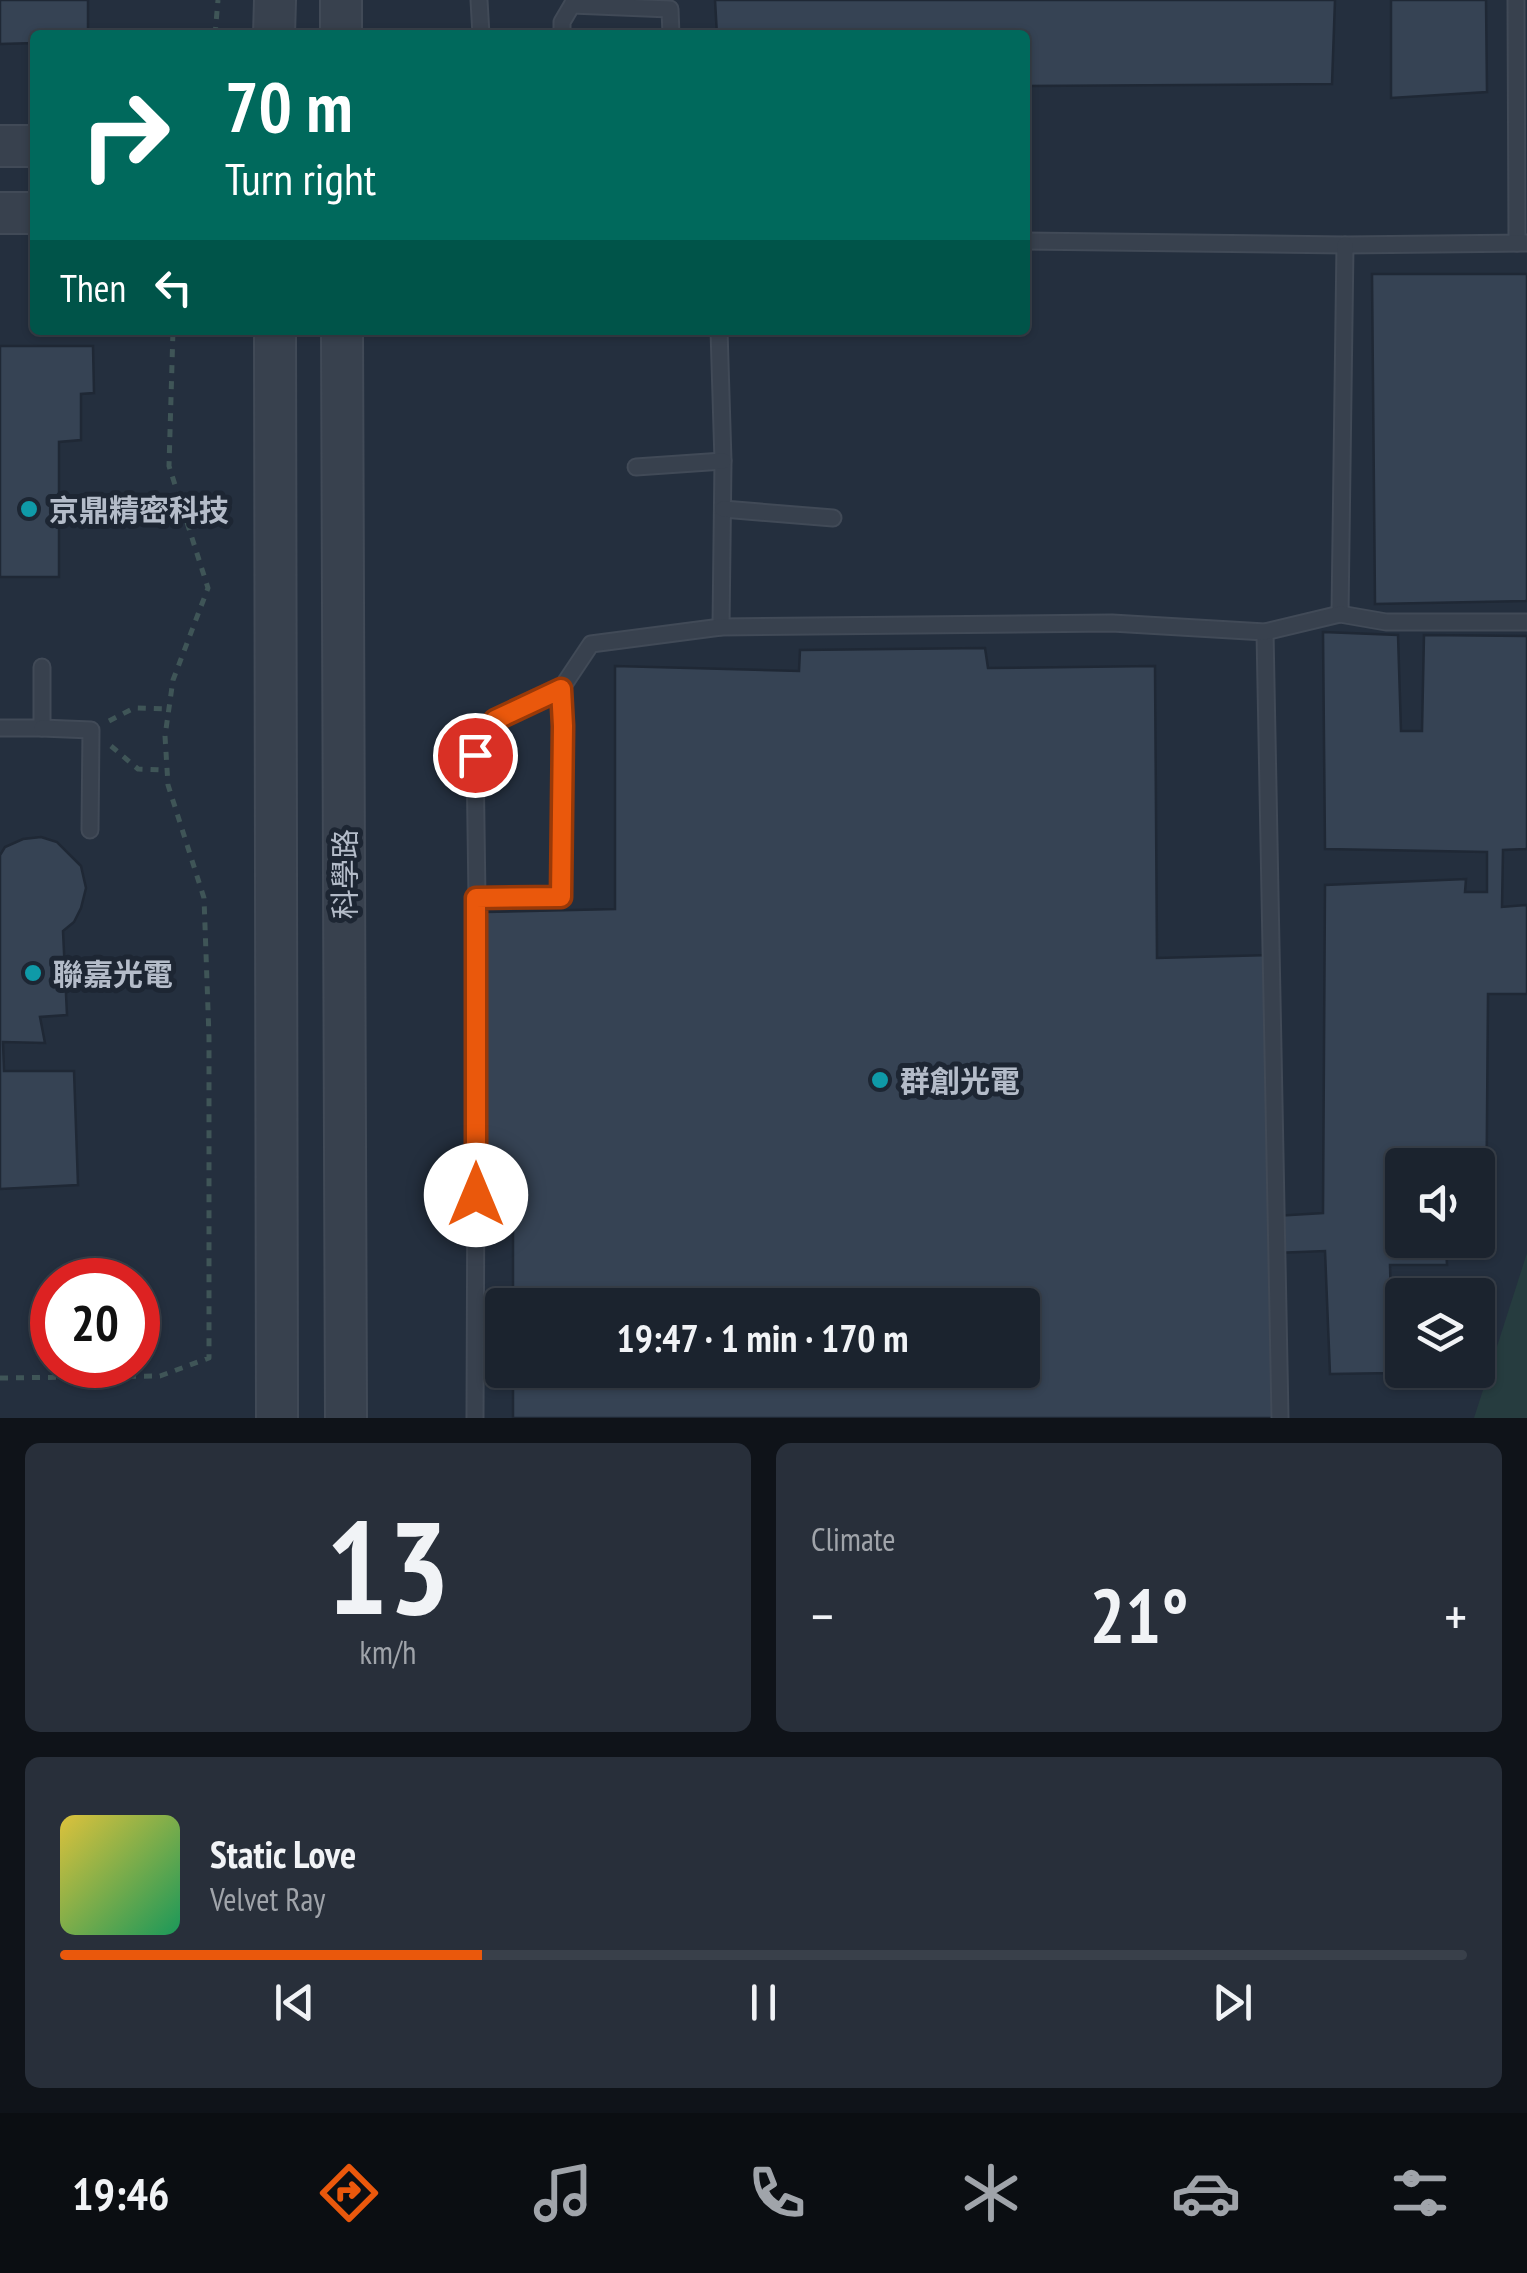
<!DOCTYPE html>
<meta charset="utf-8">
<style>
:root{--surface:#1b232e;--page:#282f3a;--text:#f1f3f6;--muted:#a0a4aa;--line:#39404a;--accent:#ea580c}
body{margin:0;font-family:"PT Sans Narrow","Noto Sans TC",sans-serif;background:var(--page);color:var(--text);height:100vh;display:flex;flex-direction:column;font-size:38px;white-space:nowrap}
*{box-sizing:border-box;margin:0}
p{font-size:32px;color:var(--muted)}
.icon{flex:none;width:55px;height:55px;fill:none;stroke:currentColor;stroke-width:2;stroke-linecap:round;stroke-linejoin:round}
.map{position:relative;height:1418px;overflow:hidden}
.sheet{display:flex;flex-direction:column;gap:25px;padding:25px;background:#0f1319;flex:1}
.sheet>*{flex:none}
.top-card{position:absolute;left:30px;top:30px;width:1000px;height:305px;border-radius:10px;box-shadow:0 2px 8px #0004,0 0 0 2px var(--line);background:#00695c;color:#fff;overflow:hidden}
.tools{position:absolute;left:1385px;top:1148px;display:grid;gap:20px}
.tools a{display:grid;place-items:center;width:110px;height:110px;border-radius:10px;background:var(--surface);box-shadow:0 2px 8px #0004,0 0 0 2px var(--line);font-size:50px}
.speed{position:absolute;left:30px;top:1258px;display:flex;gap:20px;font-size:50px;font-weight:700;text-align:center}
.speed>*{display:grid;place-content:center;width:130px;height:130px;border-radius:50%;background:var(--surface);box-shadow:0 2px 8px #0004,0 0 0 2px var(--line);line-height:1}
.speed .limit{border:15px solid #d22;background:#fff;color:#111}
.pin{position:absolute;display:grid;place-items:center;width:85px;height:85px;color:#fff;margin:-42px;border:5px solid #fff;border-radius:50%;box-shadow:0 2px 10px #0007}
.me{position:absolute;width:110px;margin:-55px;rotate:0deg;stroke-linejoin:round;filter:drop-shadow(0 0 8px #0008)}
.turn{display:flex;align-items:center;gap:35px;height:210px;padding:0 30px;font-size:45px}
.turn .icon{width:130px;height:130px;stroke-width:2.5}
.turn b{display:block;font-size:70px;line-height:85px}
.then{display:flex;align-items:center;height:95px;padding:0 30px;background:#0003;gap:20px;font-size:38px}
.big{font-size:75px;font-weight:600;line-height:1.1}
.sheet .widget{flex:1;display:flex;flex-direction:column;justify-content:center;gap:15px;min-width:0;padding:0 35px;border-radius:15px;background:var(--page)}
.sheet .dial{align-items:center;gap:0}
.dial b{font-size:130px;line-height:1}
.song{display:flex;align-items:center;gap:30px}
.cover{width:120px;height:120px;border-radius:15px;background:linear-gradient(135deg,hsl(50 70% 55%),hsl(150 70% 35%))}
.played{height:10px;border-radius:5px;background:linear-gradient(90deg,var(--accent) 30%,var(--line) 30%)}
.keys{display:flex;justify-content:space-around;direction:ltr}
.heat{display:flex;justify-content:space-between;align-items:center;font-size:55px;direction:ltr}
.sheet .tiles{flex:1;display:grid;gap:25px;grid-template-columns:1fr 1fr}
.widget:last-child{grid-column:span 2}
.trip{position:absolute;left:485px;top:1288px;width:555px;height:100px;border-radius:10px;background:var(--surface);box-shadow:0 2px 8px #0004,0 0 0 2px var(--line);font-weight:600;line-height:100px;text-align:center}
.tab-bar{display:flex;height:160px;justify-content:space-around;align-items:center;background:#0b0e12;color:var(--muted)}
.tab-bar .icon{width:70px;height:70px}
.tab-bar .active{color:var(--accent)}
.tab-bar b{font-size:45px;color:var(--text)}
.map>svg:first-child{display:block}
.green{fill:#263c3f}
.building{fill:#364354;stroke:#1f2835;stroke-width:2.5;fill-rule:evenodd}
.lines{fill:none;stroke-linecap:round;stroke-linejoin:round}
.service-casing{stroke:#414a57;stroke-width:19}
.tertiary-casing{stroke:#414a57;stroke-width:44}
.path{stroke:#3f5557;stroke-width:5;stroke-dasharray:8 8;stroke-linecap:butt}
.service{stroke:#38414e;stroke-width:15}
.tertiary{stroke:#38414e;stroke-width:40}
.route-casing{stroke:#983908;stroke-width:25}
.route{stroke:#ea580c;stroke-width:18}
.culture-dot{fill:#0f9aa8;stroke:#1d2633;stroke-width:4}
.labels{text-anchor:middle;dominant-baseline:central;stroke-width:10;stroke-linejoin:round;paint-order:stroke}
.poi-label{font-size:30px;font-weight:bold;fill:#b4bcc9;stroke:#1d2633;text-anchor:start}
.street-label{font-size:30px;fill:#b4bcc9;stroke:#1d2633}
</style>
<div class="map">
<svg width="1527" height="1418" viewBox="0 0 1527 1418">
<rect width="100%" height="100%" fill="#242f3e"/>
<path class="green" d="M 1527,1253 L 1527,1418 L 1474,1418 Z"/>
<g class="building">
<path d="M 0,0 L 88,0 L 88,35 L 35,35 L 35,43 L 0,44 Z"/>
<path d="M 715,0 L 1335,0 L 1332,84 L 1025,86 L 1025,35 L 717,35 Z"/>
<path d="M 1391,0 L 1486,0 L 1487,92 L 1391,98 Z"/>
<path d="M 1372,274 L 1527,274 L 1527,601 L 1375,604 Z"/>
<path d="M 0,346 L 93,346 L 94,393 L 81,394 L 81,440 L 59,442 L 59,577 L 0,577 Z"/>
<path d="M 1323,632 L 1398,635 L 1401,731 L 1422,731 L 1424,635 L 1527,636 L 1527,849 L 1503,850 L 1502,907 L 1527,905 L 1527,994 L 1488,994 L 1486,1244 L 1446,1246 L 1447,1265 L 1390,1265 L 1393,1373 L 1330,1374 L 1325,1251 L 1275,1253 L 1274,1418 L 513,1418 L 513,1370 L 1022,1370 L 1022,1305 L 513,1305 L 513,1207 L 485,1208 L 484,912 L 615,909 L 615,666 L 799,671 L 800,650 L 985,648 L 988,668 L 1155,666 L 1157,958 L 1275,955 L 1275,1216 L 1323,1213 L 1325,885 L 1466,879 L 1465,892 L 1487,892 L 1487,852 L 1325,849 ZM 1402,1165 L 1478,1165 L 1478,1240 L 1402,1240 Z"/>
<path d="M 41,837 L 57,842 L 81,866 L 86,888 L 81,908 L 74,922 L 63,931 L 67,1015 L 40,1017 L 45,1043 L 3,1042 L 4,1071 L 74,1071 L 78,1185 L 0,1189 L 0,855 L 5,847 L 23,839 Z"/>
</g>
<g class="lines">
<defs>
<g id="service">
<path d="M 479,0 L 481,35"/>
<path d="M 1516,0 L 1517,243"/>
<path d="M 562,35 L 562,22 L 572,5 L 670,9 L 671,35"/>
<path d="M 1025,241 L 1345,245 L 1527,243"/>
<path d="M 719,330 L 723,461 L 721,627"/>
<path d="M 636,467 L 723,461"/>
<path d="M 723,509 L 833,518"/>
<path d="M 1340,614 L 1345,245"/>
<path d="M 1265,632 L 1280,1418"/>
<path d="M 561,689 L 563,726 L 561,897 L 477,898 L 475,755 L 495,720 L 561,689 L 591,644 L 721,627 L 1112,623 L 1265,632 L 1340,614 L 1386,622 L 1527,622"/>
<path d="M 0,728 L 42,728 L 42,667"/>
<path d="M 42,728 L 91,730 L 90,830"/>
<path d="M 475,1418 L 477,898"/>
</g>
<g id="tertiary">
<path d="M 341,0 L 341,35"/>
<path d="M 274,35 L 275,0"/>
<path d="M 0,146 L 35,146"/>
<path d="M 0,213 L 35,213"/>
<path d="M 275,330 L 277,1418"/>
<path d="M 342,330 L 346,1418"/>
</g>
</defs>
<use href="#service" class="service-casing"/>
<use href="#tertiary" class="tertiary-casing"/>
<g class="path">
<path d="M 215,35 L 218,0"/>
<path d="M 109,721 L 134,708 L 168,709"/>
<path d="M 111,746 L 138,769 L 166,770"/>
<path d="M 0,1378 L 160,1376 L 209,1358 L 209,1037 L 204,898 L 168,785 L 165,736 L 173,680 L 208,588 L 169,466 L 173,330"/>
</g>
<use href="#service" class="service"/>
<use href="#tertiary" class="tertiary"/>
</g>
<g class="lines">
<defs>
<path id="route" d="M 475,755 L 495,720 L 561,689 L 563,726 L 561,897 L 476,898 L 476,1195"/>
</defs>
<use href="#route" class="route-casing"/>
<use href="#route" class="route"/>
</g>
<g class="culture-dot">
<circle cx="29" cy="509" r="10"/>
<circle cx="33" cy="973" r="10"/>
<circle cx="880" cy="1080" r="10"/>
</g>
<g class="labels">
<g class="poi-label">
<text x="49" y="509">京鼎精密科技</text>
<text x="53" y="973">聯嘉光電</text>
<text x="900" y="1080">群創光電</text>
</g>
<g class="street-label">
<text transform="translate(344 874) rotate(-90)">科學路</text>
</g>
</g>
</svg>
<div class="tools">
<a><svg class="icon" aria-label="sound" viewBox="0 0 24 24"><path d="M4 9h4l5-4v14l-5-4H4zM17 9q2 3 0 6"/></svg></a>
<a><svg class="icon" aria-label="layers" viewBox="0 0 24 24"><path d="M12 4l9 5-9 5-9-5zM3 14l9 5 9-5"/></svg></a>
</div>
<div class="speed"><div class="limit">20</div></div>
<div class="pin" style="left:475px;top:755px;background:#d93025"><svg class="icon" aria-label="arrive" viewBox="0 0 24 24"><path d="M6 21V4h12l-3 4 3 4H6"/></svg></div>
<svg class="me" style="left:476px;top:1195px" viewBox="-20 -20 40 40"><circle r="19" fill="#fff"/><path d="M0-13L10 11 0 6-10 11z" fill="#ea580c"/></svg>
<div class="trip">19:47 · 1 min · 170 m</div>
<div class="top-card">
<div class="turn"><svg class="icon" aria-label="right" viewBox="0 0 24 24"><path d="M7 20v-9h11M14 6l5 5-5 5"/></svg><div><b>70 m</b>Turn right</div></div>
<div class="then">Then<svg class="icon" aria-label="left" viewBox="0 0 24 24"><path d="M17 20v-9H6M10 6l-5 5 5 5"/></svg></div>
</div>
</div>
<section class="sheet">
<div class="tiles">
<div class="widget dial"><b>13</b><p>km/h</p></div>
<div class="widget"><p>Climate</p>
<div class="heat"><a>−</a><b class="big">21°</b><a>+</a></div>
</div>
<div class="widget">
<div class="song"><i class="cover"></i><div><b>Static Love</b><p>Velvet Ray</p></div></div>
<div class="played"></div>
<div class="keys"><svg class="icon" aria-label="previous" viewBox="0 0 24 24"><path d="M18 5L8 12l10 7zM5 5v14"/></svg><svg class="icon" aria-label="pause" viewBox="0 0 24 24"><path d="M8 5v14M16 5v14"/></svg><svg class="icon" aria-label="next" viewBox="0 0 24 24"><path d="M6 5l10 7-10 7zM19 5v14"/></svg></div>
</div>
</div>
</section>
<nav class="tab-bar">
<b>19:46</b>
<svg class="icon active" aria-label="directions" viewBox="0 0 24 24"><path d="M12 3l9 9-9 9-9-9zM9 14v-3h6M13 9l2 2-2 2"/></svg>
<svg class="icon" aria-label="music" viewBox="0 0 24 24"><path d="M9 18V5l10-2v13"/><circle cx="6" cy="18" r="3"/><circle cx="16" cy="16" r="3"/></svg>
<svg class="icon" aria-label="phone" viewBox="0 0 24 24"><path d="M5 4h4l2 5-3 2q2 4 5 5l2-3 5 2v4C11 20 4 13 5 4z"/></svg>
<svg class="icon" aria-label="climate" viewBox="0 0 24 24"><path d="M12 3v18M4 7l16 10M4 17L20 7"/></svg>
<svg class="icon" aria-label="car" viewBox="0 0 24 24"><path d="M5 17H2v-5l4-1 3-4h7l3 4 3 1v5h-3M9 17h6M6 11h13"/><circle cx="7" cy="17" r="2"/><circle cx="17" cy="17" r="2"/></svg>
<svg class="icon" aria-label="filters" viewBox="0 0 24 24"><path d="M4 7h16M4 17h16"/><circle cx="9" cy="7" r="2"/><circle cx="15" cy="17" r="2"/></svg>
</nav>
